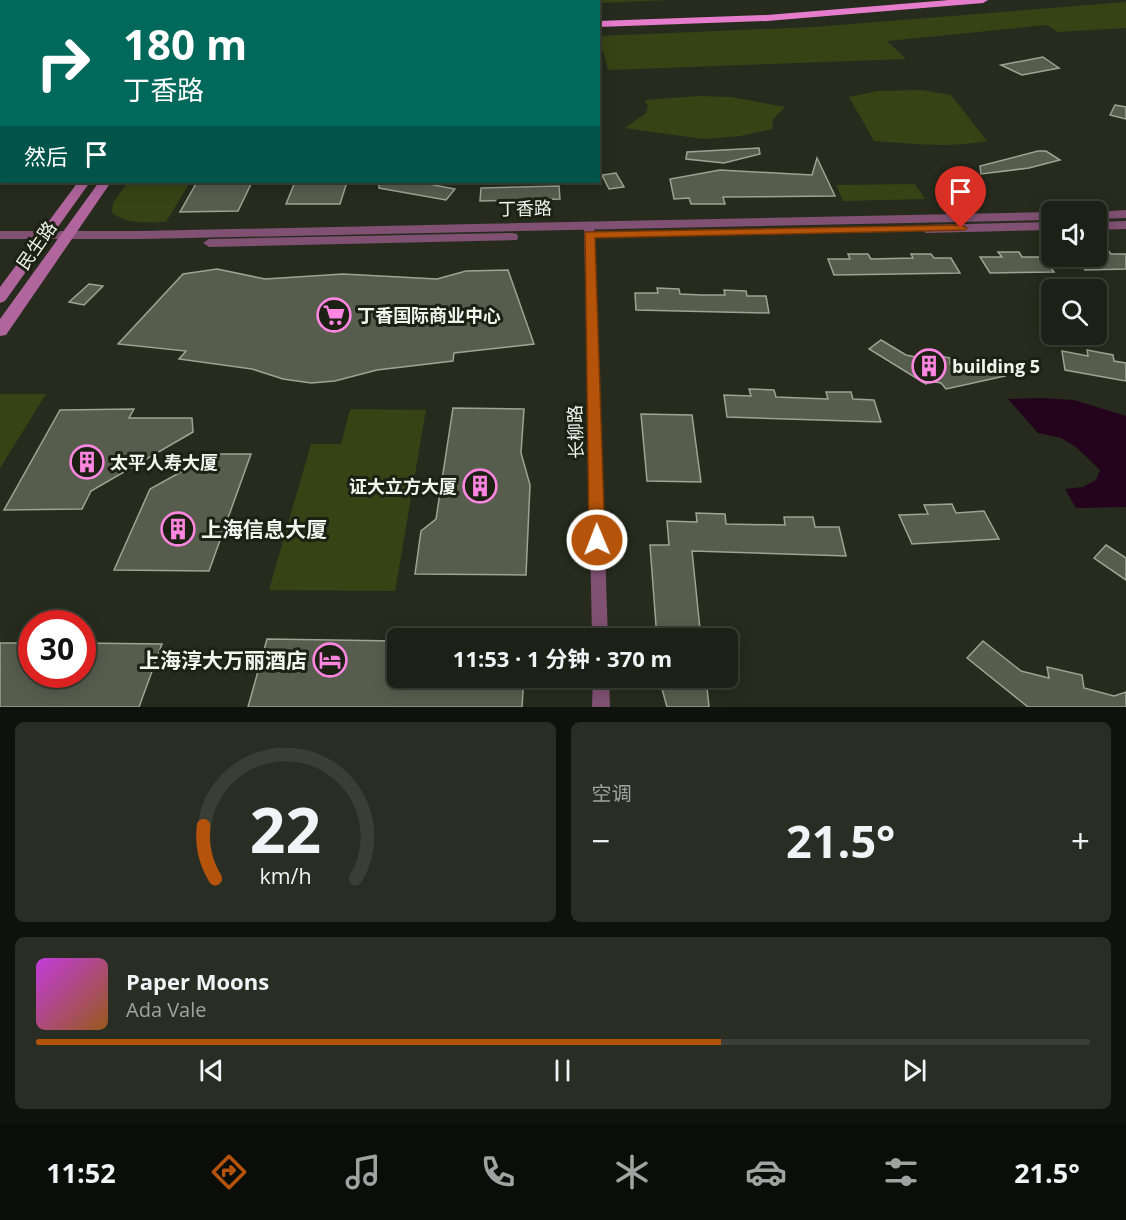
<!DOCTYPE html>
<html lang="zh">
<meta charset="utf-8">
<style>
:root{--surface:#1c2016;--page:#292d23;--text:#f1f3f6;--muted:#a0a3a1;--line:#3a3e35;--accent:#b45309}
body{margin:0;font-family:"Open Sans","Noto Sans SC",sans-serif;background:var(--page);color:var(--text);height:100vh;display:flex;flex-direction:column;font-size:22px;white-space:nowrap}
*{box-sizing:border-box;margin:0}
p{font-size:20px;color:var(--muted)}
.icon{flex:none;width:33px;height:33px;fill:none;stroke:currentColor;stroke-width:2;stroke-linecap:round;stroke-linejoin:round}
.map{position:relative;height:707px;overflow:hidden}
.side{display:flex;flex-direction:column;gap:15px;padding:15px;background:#0f120c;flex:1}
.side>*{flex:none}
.top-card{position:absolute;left:0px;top:0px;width:600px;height:183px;box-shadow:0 3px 15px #0003,0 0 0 2px var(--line);background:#00695c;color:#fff;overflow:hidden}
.buttons{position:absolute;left:1041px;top:201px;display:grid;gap:12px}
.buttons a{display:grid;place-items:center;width:66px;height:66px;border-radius:9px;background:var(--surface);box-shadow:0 3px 15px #0003,0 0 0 2px var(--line);font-size:30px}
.speed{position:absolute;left:18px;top:610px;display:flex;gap:12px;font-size:30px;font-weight:700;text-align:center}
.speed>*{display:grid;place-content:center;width:78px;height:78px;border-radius:50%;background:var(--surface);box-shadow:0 3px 15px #0003,0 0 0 2px var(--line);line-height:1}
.speed .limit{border:9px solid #d22;background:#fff;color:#111}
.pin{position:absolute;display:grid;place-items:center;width:51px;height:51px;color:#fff;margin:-62px -26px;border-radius:50% 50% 50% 0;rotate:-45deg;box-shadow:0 0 6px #0007}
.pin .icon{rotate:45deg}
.me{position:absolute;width:66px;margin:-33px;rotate:359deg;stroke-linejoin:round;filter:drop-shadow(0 0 4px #0008)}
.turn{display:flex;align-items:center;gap:21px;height:126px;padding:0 24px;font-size:27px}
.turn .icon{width:78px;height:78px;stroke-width:2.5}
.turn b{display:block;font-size:42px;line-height:51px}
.then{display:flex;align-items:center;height:57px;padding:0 24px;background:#0003;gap:12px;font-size:22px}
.big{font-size:45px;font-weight:700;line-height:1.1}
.side .tile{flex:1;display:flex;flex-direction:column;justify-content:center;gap:9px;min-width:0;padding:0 21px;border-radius:9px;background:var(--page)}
.side .dial{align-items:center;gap:0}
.dial svg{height:156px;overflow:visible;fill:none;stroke:var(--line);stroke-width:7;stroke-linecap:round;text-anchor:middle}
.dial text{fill:var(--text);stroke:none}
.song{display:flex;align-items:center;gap:18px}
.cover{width:72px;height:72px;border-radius:9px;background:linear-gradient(135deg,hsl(290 70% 55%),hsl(30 70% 35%))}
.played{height:6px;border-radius:3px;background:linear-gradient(90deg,var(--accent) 65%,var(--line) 65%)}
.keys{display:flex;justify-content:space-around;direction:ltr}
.heat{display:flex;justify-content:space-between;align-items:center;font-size:33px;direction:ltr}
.side .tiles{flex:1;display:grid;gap:15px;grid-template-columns:1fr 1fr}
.tile:last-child{grid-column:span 2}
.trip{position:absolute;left:387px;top:628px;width:351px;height:60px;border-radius:9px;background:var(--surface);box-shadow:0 3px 15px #0003,0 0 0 2px var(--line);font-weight:700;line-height:60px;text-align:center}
.tab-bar{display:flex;height:96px;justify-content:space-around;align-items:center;background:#0b0d09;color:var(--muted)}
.tab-bar .icon{width:42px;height:42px}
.tab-bar .current{color:var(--accent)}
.tab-bar b{font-size:27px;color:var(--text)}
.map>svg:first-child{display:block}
.green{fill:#364415}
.water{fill:#24031d}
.building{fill:#575d4d;stroke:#9da492;stroke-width:1.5}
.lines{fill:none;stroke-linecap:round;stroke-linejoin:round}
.minor{fill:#805173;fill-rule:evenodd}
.tertiary{fill:#805173;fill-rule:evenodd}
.secondary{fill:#b0659d;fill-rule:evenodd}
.primary{fill:#d575bd;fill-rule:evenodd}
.trunk{fill:#e67ccc;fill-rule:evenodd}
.route{fill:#b45309;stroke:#753606;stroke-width:1.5}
.labels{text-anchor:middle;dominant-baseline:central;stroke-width:6;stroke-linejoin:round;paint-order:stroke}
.street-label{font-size:18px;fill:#f2f5ec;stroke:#1d2114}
.poi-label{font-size:18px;font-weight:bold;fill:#f2f5ec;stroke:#1d2114;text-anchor:start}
.near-poi-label{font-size:21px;font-weight:bold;fill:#f2f5ec;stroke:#1d2114;text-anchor:start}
</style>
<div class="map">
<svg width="1126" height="707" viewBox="0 0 1126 707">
<rect width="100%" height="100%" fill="#262b1d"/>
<g class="green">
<path d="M 670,0 L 599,3 L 261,1 L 262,0 Z"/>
<path d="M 1126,2 L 1126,28 L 1058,32 L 1047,25 L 887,41 L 906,59 L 608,70 L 603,51 L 599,51 L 599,36 L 814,27 Z"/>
<path d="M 922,90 L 951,95 L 987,141 C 949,148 912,144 874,141 L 849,97 L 877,91 Z"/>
<path d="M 698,96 L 731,97 L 785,107 L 773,119 L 772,129 L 740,136 L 703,139 L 625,128 L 646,113 L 648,106 L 645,100 Z"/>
<path d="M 128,182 L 190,182 L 166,222 C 146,222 129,225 112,213 L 113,203 Z"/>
<path d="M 915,184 L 925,199 L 843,201 L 836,185 Z"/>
<path d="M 0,394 L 46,394 L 0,468 Z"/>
<path d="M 350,409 L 426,410 L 395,591 L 269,590 L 311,444 L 341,444 Z"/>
</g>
<path class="water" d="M 1041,398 L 1074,400 L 1126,416 L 1126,507 L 1076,508 L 1065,489 L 1083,487 L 1096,480 L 1100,470 L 1076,447 L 1061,438 L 1038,433 L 1008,399 Z"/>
<g class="building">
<path d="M 1043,57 L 1059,68 L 1022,75 L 1001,65 Z"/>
<path d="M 1115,105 L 1126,107 L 1126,119 L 1110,115 Z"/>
<path d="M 759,148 L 760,154 L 724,163 L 686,159 L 687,152 Z"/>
<path d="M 1038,151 L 1046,151 L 1060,160 L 1029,168 L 981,174 L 980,166 Z"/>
<path d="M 817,158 L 835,196 L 723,197 L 725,204 L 691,204 L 689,198 L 674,199 L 670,179 L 720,170 L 812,175 Z"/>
<path d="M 616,173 L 624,187 L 609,189 L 602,175 Z"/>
<path d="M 197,182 L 252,182 L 238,211 L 180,212 Z"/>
<path d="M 295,182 L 347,182 L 340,204 L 286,204 Z"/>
<path d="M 379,182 L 418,182 L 455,189 L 446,200 L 379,188 Z"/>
<path d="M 559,186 L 560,199 L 480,201 L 481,188 Z"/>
<path d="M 1107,249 L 1111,254 L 1126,254 L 1126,269 L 1085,270 L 1075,256 L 1096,256 L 1096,250 Z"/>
<path d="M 998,252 L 1019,252 L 1022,257 L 1043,257 L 1054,272 L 990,273 L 980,257 L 1002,257 Z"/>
<path d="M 848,254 L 868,254 L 871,259 L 913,258 L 911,254 L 931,254 L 934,258 L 951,258 L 960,273 L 834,275 L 828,259 L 850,259 Z"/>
<path d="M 217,269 L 265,279 L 343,274 L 437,279 L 466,271 L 508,270 L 534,344 L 454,353 L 453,361 L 377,370 L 335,381 L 311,383 L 283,379 L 252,369 L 179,359 L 186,351 L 118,344 L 183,274 Z"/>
<path d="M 89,284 L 103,286 L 84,305 L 69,302 Z"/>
<path d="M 657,288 L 679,289 L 680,294 L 702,295 L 725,295 L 724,290 L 746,291 L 747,296 L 766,296 L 769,313 L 636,310 L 635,293 L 658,293 Z"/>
<path d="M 881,340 L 906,355 L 926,359 L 926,353 L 950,358 L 950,364 L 971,368 L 993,363 L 1005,376 L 946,389 L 941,383 L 930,381 L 926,384 L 869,349 Z"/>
<path d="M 1087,350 L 1113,355 L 1114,361 L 1126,363 L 1126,381 L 1065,370 L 1062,351 L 1088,356 Z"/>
<path d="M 749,389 L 774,390 L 776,397 L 828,399 L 826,392 L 851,392 L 853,399 L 874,400 L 881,422 L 727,417 L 724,395 L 751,396 Z"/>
<path d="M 453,408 L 524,409 L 521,453 L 530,485 L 526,575 L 415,574 L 421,531 L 436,519 Z"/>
<path d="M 134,409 L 129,418 L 192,418 L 193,432 L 91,491 L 82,509 L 4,510 L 60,410 Z"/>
<path d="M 641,414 L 692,415 L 701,482 L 647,481 Z"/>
<path d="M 213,454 L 251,454 L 209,571 L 114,570 L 150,489 Z"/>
<path d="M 952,504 L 956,513 L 984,511 L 999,539 L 912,544 L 899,515 L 928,514 L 924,505 Z"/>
<path d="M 696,513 L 725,514 L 726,524 L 785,525 L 784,517 L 813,517 L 815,527 L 839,527 L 846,556 L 692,551 L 701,639 L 657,639 L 650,545 L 669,545 L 667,521 L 697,522 Z"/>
<path d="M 1106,545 L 1126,558 L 1126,580 L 1094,558 Z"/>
<path d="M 267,639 L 398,641 L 398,678 L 524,678 L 522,707 L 248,707 Z"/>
<path d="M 983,641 L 1021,671 L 1049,678 L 1047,667 L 1082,675 L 1084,688 L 1114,696 L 1126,692 L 1126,707 L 1028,707 L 967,658 Z"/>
<path d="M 0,643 L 32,643 L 32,675 L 82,675 L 82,643 L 162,644 L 139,707 L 0,707 Z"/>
<path d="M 659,678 L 706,678 L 709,707 L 667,707 Z"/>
</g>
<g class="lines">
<g class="minor">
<path d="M 589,222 L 594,225 L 608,639 L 592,639 L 584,225 Z"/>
<path d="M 593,678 L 609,678 L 610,707 L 592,707 Z"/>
</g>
<g class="tertiary">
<path d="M 1126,210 L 1126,218 L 1096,219 L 1095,212 Z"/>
<path d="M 1052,212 L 1052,220 L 142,239 L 0,239 L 0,231 L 142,231 Z"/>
<path d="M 1126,221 L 1126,229 L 1096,230 L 1096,222 Z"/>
<path d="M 1052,222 L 1052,230 L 926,233 L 920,229 L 926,225 Z"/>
<path d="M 512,233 L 517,234 L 518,237 L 517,240 L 209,247 L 203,243 L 209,239 Z"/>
</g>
<g class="secondary">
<path d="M 216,0 L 226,0 L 216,2 Z"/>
<rect x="235" y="0" width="10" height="2"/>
<path d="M 78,182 L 90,182 L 5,301 L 0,303 L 0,287 Z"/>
<path d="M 99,182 L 111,182 L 6,335 L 0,336 L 0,319 Z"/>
</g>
<g class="primary">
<rect x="0" y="24" width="2" height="6"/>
<rect x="0" y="44" width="2" height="6"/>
</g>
<g class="trunk">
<path d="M 949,0 L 988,0 L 983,3 L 767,21 L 598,27 L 598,21 L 767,15 Z"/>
<rect x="0" y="29" width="2" height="6"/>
</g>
</g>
<path class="route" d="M 961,225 L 967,228 L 965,230 L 595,238 L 605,540 L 603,545 L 591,545 L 589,540 L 585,232 Z"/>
<defs>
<symbol id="supermarket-ring" viewBox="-11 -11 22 22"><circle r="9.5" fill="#1d2114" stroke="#fe85e0" stroke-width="1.5"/><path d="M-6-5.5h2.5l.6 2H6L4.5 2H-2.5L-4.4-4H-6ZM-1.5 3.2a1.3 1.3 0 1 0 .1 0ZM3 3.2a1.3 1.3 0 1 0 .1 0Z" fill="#fe85e0"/></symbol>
<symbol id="building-ring" viewBox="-11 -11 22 22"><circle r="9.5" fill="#1d2114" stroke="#fe85e0" stroke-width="1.5"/><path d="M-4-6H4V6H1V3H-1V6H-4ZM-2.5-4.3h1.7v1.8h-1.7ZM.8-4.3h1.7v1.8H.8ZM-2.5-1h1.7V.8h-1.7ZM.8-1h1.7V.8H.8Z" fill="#fe85e0"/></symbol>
<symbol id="hotel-ring" viewBox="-11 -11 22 22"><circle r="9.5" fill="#1d2114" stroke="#fe85e0" stroke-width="1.5"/><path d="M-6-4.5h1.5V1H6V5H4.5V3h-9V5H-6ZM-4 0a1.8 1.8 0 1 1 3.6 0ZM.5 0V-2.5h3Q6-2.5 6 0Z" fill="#fe85e0"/></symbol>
</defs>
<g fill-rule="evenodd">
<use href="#supermarket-ring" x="315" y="296" width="38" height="38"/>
<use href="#building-ring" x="910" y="347" width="38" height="38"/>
<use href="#building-ring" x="68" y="443" width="38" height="38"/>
<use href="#building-ring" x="461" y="467" width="38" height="38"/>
<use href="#building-ring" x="159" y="510" width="38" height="38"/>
<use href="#hotel-ring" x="311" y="641" width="38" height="38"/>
</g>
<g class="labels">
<g class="street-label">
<text transform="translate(525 208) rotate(-1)">丁香路</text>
<text transform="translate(36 245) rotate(-55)">民生路</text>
<text transform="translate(575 432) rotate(-92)">长柳路</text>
</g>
<g class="poi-label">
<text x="357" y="315">丁香国际商业中心</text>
<text x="952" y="366">building 5</text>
<text x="110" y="462">太平人寿大厦</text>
<text x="457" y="486" text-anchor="end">证大立方大厦</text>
</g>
<g class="near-poi-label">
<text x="201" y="529">上海信息大厦</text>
<text x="307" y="660" text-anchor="end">上海淳大万丽酒店</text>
</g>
</g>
</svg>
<div class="buttons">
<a><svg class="icon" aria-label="sound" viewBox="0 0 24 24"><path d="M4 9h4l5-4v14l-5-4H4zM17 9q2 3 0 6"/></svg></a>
<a><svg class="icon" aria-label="search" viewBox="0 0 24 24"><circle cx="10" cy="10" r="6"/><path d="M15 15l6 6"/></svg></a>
</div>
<div class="speed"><div class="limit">30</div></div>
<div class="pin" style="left:961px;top:228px;background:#d93025"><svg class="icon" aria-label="arrive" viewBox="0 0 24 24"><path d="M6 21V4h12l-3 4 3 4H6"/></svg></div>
<svg class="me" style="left:597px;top:540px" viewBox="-20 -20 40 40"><circle r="17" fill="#b45309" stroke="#fff" stroke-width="3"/><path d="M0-11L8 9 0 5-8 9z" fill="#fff"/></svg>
<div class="trip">11:53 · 1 分钟 · 370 m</div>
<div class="top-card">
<div class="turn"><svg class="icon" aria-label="right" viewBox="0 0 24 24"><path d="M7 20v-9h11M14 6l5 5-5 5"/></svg><div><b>180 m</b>丁香路</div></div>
<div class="then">然后<svg class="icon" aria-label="arrive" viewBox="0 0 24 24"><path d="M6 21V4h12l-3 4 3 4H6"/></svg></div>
</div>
</div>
<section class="side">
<div class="tiles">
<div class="tile dial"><svg viewBox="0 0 100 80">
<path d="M14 69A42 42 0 1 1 86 69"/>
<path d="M14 69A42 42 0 0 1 8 42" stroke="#b45309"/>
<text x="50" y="56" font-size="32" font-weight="700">22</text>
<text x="50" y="72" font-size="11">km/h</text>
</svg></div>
<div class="tile"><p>空调</p>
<div class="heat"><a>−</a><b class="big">21.5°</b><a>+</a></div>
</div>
<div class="tile">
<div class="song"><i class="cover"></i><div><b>Paper Moons</b><p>Ada Vale</p></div></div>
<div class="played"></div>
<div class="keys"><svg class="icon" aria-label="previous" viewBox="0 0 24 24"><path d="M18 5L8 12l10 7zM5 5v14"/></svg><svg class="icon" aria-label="pause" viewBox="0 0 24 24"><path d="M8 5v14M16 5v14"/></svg><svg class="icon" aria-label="next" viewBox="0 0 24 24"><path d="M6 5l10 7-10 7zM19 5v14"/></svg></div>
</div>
</div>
</section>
<nav class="tab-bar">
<b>11:52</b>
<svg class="icon current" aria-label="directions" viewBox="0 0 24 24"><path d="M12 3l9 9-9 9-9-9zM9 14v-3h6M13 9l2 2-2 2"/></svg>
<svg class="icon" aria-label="music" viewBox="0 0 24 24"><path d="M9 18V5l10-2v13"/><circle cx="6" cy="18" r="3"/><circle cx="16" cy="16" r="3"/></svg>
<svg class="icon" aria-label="phone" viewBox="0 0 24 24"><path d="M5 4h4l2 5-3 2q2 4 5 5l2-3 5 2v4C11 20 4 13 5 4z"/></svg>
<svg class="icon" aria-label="climate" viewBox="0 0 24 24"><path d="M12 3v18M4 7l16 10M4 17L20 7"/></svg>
<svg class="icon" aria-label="car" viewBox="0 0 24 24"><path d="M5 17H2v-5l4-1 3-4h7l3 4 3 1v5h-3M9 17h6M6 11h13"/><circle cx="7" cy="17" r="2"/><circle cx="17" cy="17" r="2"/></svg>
<svg class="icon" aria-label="filters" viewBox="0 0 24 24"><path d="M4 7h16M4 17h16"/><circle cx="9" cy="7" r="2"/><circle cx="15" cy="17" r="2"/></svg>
<b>21.5°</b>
</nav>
